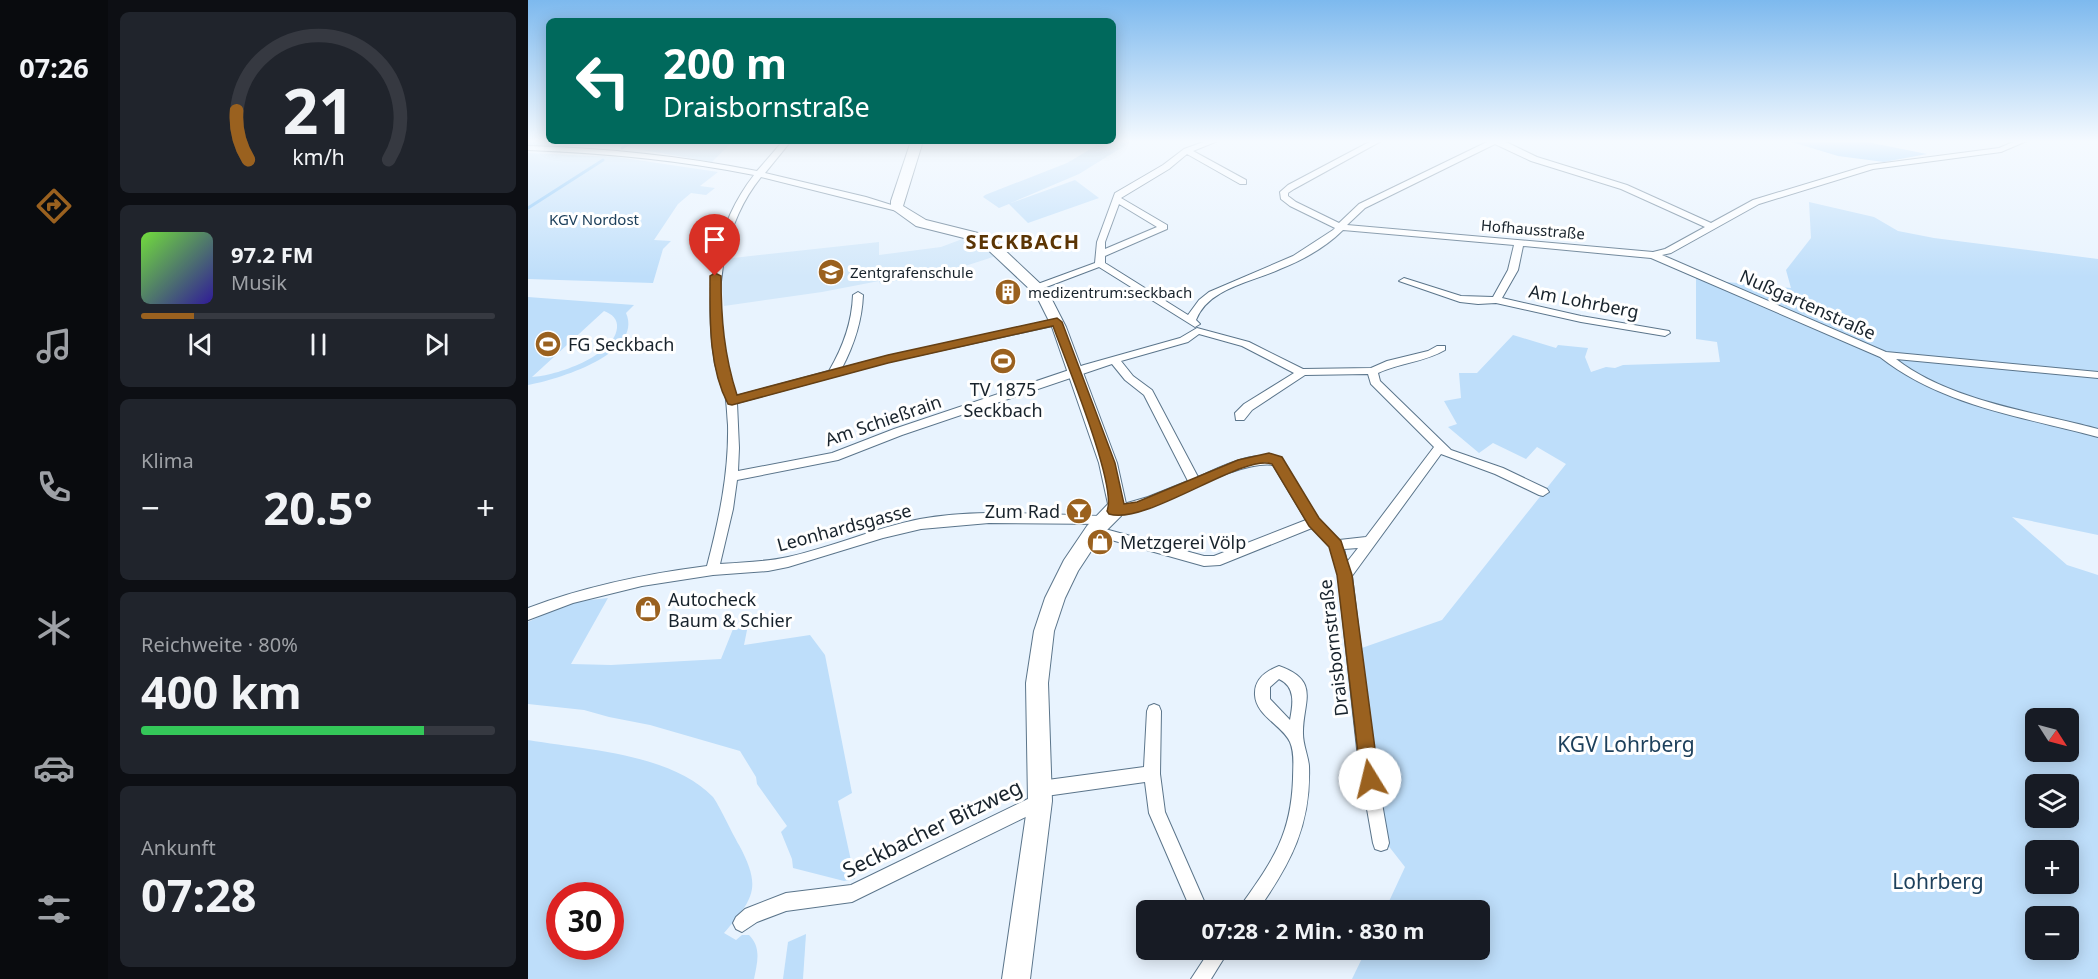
<!DOCTYPE html>
<html lang="de">
<meta charset="utf-8">
<style>
:root{--surface:#171b24;--page:#20242c;--text:#f1f3f6;--muted:#9ea1a6;--line:#363941;--accent:#9a611f}
body{margin:0;font-family:"Noto Sans",sans-serif;background:var(--page);color:var(--text);height:100vh;display:flex;flex-direction:column;font-size:22px;white-space:nowrap}
*{box-sizing:border-box;margin:0}
p{font-size:20px;color:var(--muted)}
.icon{flex:none;width:33px;height:33px;fill:none;stroke:currentColor;stroke-width:2;stroke-linecap:round;stroke-linejoin:round}
.map{position:relative;flex:1;overflow:hidden}
.drawer{display:flex;flex-direction:column;gap:12px;padding:12px;background:#0d0f14;width:420px}
.drawer>*{flex:none}
.banner{position:absolute;left:18px;top:18px;width:570px;height:126px;border-radius:9px;box-shadow:0 3px 15px #0003;background:#00695c;color:#fff;overflow:hidden}
.needle{width:39px;rotate:126deg}
.controls{position:absolute;left:1497px;top:708px;display:grid;gap:12px}
.controls a{display:grid;place-items:center;width:54px;height:54px;border-radius:9px;background:var(--surface);box-shadow:0 3px 15px #0003;font-size:30px}
.speed{position:absolute;left:18px;top:882px;display:flex;gap:12px;font-size:30px;font-weight:700;text-align:center}
.speed>*{display:grid;place-content:center;width:78px;height:78px;border-radius:50%;background:var(--surface);box-shadow:0 3px 15px #0003;line-height:1}
.speed .limit{border:9px solid #d22;background:#fff;color:#111}
.pin{position:absolute;display:grid;place-items:center;width:51px;height:51px;color:#fff;margin:-62px -26px;border-radius:50% 50% 50% 0;rotate:-45deg;box-shadow:0 0 6px #0007}
.pin .icon{rotate:45deg}
.me{position:absolute;width:66px;margin:-33px;rotate:351deg;stroke-linejoin:round;filter:drop-shadow(0 0 4px #0008)}
.turn{display:flex;align-items:center;gap:21px;height:126px;padding:0 18px;font-size:27px}
.turn .icon{width:78px;height:78px;stroke-width:2.5}
.turn b{display:block;font-size:42px;line-height:51px}
.big{font-size:45px;font-weight:700;line-height:1.1}
.drawer .tile{flex:1;display:flex;flex-direction:column;justify-content:center;gap:9px;min-width:0;padding:0 21px;border-radius:9px;background:var(--page)}
.drawer .dial{align-items:center;gap:0}
.dial svg{height:156px;overflow:visible;fill:none;stroke:var(--line);stroke-width:7;stroke-linecap:round;text-anchor:middle}
.dial text{fill:var(--text);stroke:none}
.song{display:flex;align-items:center;gap:18px}
.cover{width:72px;height:72px;border-radius:9px;background:linear-gradient(135deg,hsl(100 70% 55%),hsl(250 70% 35%))}
.played{height:6px;border-radius:3px;background:linear-gradient(90deg,var(--accent) 15%,var(--line) 15%)}
.keys{display:flex;justify-content:space-around;direction:ltr}
.heat{display:flex;justify-content:space-between;align-items:center;font-size:33px;direction:ltr}
.charge{height:9px;border-radius:4px;background:linear-gradient(90deg,#34c759 80%,var(--line) 0)}
.trip{position:absolute;left:608px;top:900px;width:354px;height:60px;border-radius:9px;background:var(--surface);box-shadow:0 3px 15px #0003;font-weight:700;line-height:60px;text-align:center}
main{display:flex;flex:1;min-height:0}
.tabs{display:flex;flex-direction:column;width:108px;justify-content:space-around;align-items:center;background:#090b0e;color:var(--muted)}
.tabs .icon{width:42px;height:42px}
.tabs .current{color:var(--accent)}
.tabs b{font-size:27px;color:var(--text)}
.map>svg:first-child{display:block}
.built{fill:#d3e8fa}
.green{fill:#bedefa;fill-rule:evenodd}
.forest{fill:#84c5fd}
.lines{fill:none;stroke-linecap:round;stroke-linejoin:round}
.stream{stroke:#7ec0f7;stroke-width:3}
.street-casing{stroke:#5b758b;stroke-width:2}
.secondary-casing{stroke:#5b758b;stroke-width:2}
.street{fill:#fff;fill-rule:evenodd}
.secondary{fill:#fff;fill-rule:evenodd}
.route{fill:#9a611f;stroke:#643f14;stroke-width:1.5}
.labels{text-anchor:middle;dominant-baseline:central;stroke-width:6;stroke-linejoin:round;paint-order:stroke}
.far-park-label{font-size:15px;fill:#1d405c;stroke:#fff}
.far-street-label{font-size:15px;fill:#18232c;stroke:#fff}
.far-poi-label{font-size:15px;fill:#18232c;stroke:#fff;text-anchor:start}
.street-label{font-size:18px;fill:#18232c;stroke:#fff}
.poi-label{font-size:18px;fill:#18232c;stroke:#fff;text-anchor:start}
.far-district-label{font-size:20px;font-weight:bold;letter-spacing:1.5px;fill:#5b3504;stroke:#fff}
.near-park-label{font-size:21px;fill:#1d405c;stroke:#fff}
.near-street-label{font-size:21px;fill:#18232c;stroke:#fff}
</style>
<main>
<nav class="tabs">
<b>07:26</b>
<svg class="icon current" aria-label="directions" viewBox="0 0 24 24"><path d="M12 3l9 9-9 9-9-9zM9 14v-3h6M13 9l2 2-2 2"/></svg>
<svg class="icon" aria-label="music" viewBox="0 0 24 24"><path d="M9 18V5l10-2v13"/><circle cx="6" cy="18" r="3"/><circle cx="16" cy="16" r="3"/></svg>
<svg class="icon" aria-label="phone" viewBox="0 0 24 24"><path d="M5 4h4l2 5-3 2q2 4 5 5l2-3 5 2v4C11 20 4 13 5 4z"/></svg>
<svg class="icon" aria-label="climate" viewBox="0 0 24 24"><path d="M12 3v18M4 7l16 10M4 17L20 7"/></svg>
<svg class="icon" aria-label="car" viewBox="0 0 24 24"><path d="M5 17H2v-5l4-1 3-4h7l3 4 3 1v5h-3M9 17h6M6 11h13"/><circle cx="7" cy="17" r="2"/><circle cx="17" cy="17" r="2"/></svg>
<svg class="icon" aria-label="filters" viewBox="0 0 24 24"><path d="M4 7h16M4 17h16"/><circle cx="9" cy="7" r="2"/><circle cx="15" cy="17" r="2"/></svg>
</nav>
<section class="drawer">
<div class="tile dial"><svg viewBox="0 0 100 80">
<path d="M14 69A42 42 0 1 1 86 69"/>
<path d="M14 69A42 42 0 0 1 8 44" stroke="#9a611f"/>
<text x="50" y="56" font-size="32" font-weight="700">21</text>
<text x="50" y="72" font-size="11">km/h</text>
</svg></div>
<div class="tile">
<div class="song"><i class="cover"></i><div><b>97.2 FM</b><p>Musik</p></div></div>
<div class="played"></div>
<div class="keys"><svg class="icon" aria-label="previous" viewBox="0 0 24 24"><path d="M18 5L8 12l10 7zM5 5v14"/></svg><svg class="icon" aria-label="pause" viewBox="0 0 24 24"><path d="M8 5v14M16 5v14"/></svg><svg class="icon" aria-label="next" viewBox="0 0 24 24"><path d="M6 5l10 7-10 7zM19 5v14"/></svg></div>
</div>
<div class="tile"><p>Klima</p>
<div class="heat"><a>−</a><b class="big">20.5°</b><a>+</a></div>
</div>
<div class="tile"><p>Reichweite · 80%</p><b class="big">400 km</b><div class="charge"></div></div>
<div class="tile"><p>Ankunft</p><b class="big">07:28</b></div>
</section>
<div class="map">
<svg width="1570" height="979" viewBox="0 0 1570 979">
<rect width="100%" height="100%" fill="#e8f3fe"/>
<path class="built" d="M 437,238 L 468,256 L 431,268 L 352,284 L 351,281 L 294,292 L 196,306 L 194,288 L 196,259 L 351,242 L 351,255 L 413,247 Z"/>
<g class="green">
<path d="M 0,140 L 21,141 L 205,141 L 184,162 L 98,147 L 0,145 Z"/>
<path d="M 606,140 L 551,174 L 483,203 L 547,180 L 571,198 L 500,223 L 481,204 L 471,208 L 455,197 L 457,195 L 539,163 L 576,141 Z"/>
<path d="M 0,153 L 89,157 L 190,172 L 172,186 L 187,188 L 178,195 L 163,193 L 150,204 L 126,240 L 143,241 L 135,249 L 125,283 L 0,279 Z"/>
<path d="M 1281,202 L 1346,217 L 1370,231 L 1406,238 L 1570,259 L 1570,535 L 1484,517 L 1539,565 L 1570,575 L 1570,979 L 824,979 L 838,950 L 951,950 L 951,910 L 857,910 L 877,867 L 859,844 L 828,650 L 914,620 L 1038,464 L 1009,447 L 998,459 L 965,443 L 951,453 L 920,427 L 929,424 L 916,401 L 933,398 L 931,373 L 949,373 L 985,335 L 1028,348 L 1030,345 L 1060,348 L 1057,357 L 1063,372 L 1078,367 L 1087,368 L 1095,365 L 1192,362 L 1189,342 L 1168,339 L 1168,276 L 1177,280 L 1263,288 L 1258,270 L 1283,238 ZM 1508,718 L 1540,718 L 1540,752 L 1508,752 ZM 1508,784 L 1540,784 L 1540,818 L 1508,818 ZM 1508,850 L 1540,850 L 1540,884 L 1508,884 ZM 1508,916 L 1540,916 L 1540,950 L 1508,950 Z"/>
<path d="M 0,297 L 106,305 L 98,313 C 116,354 28,380 0,385 ZM 76,311 C 84,314 90,319 89,328 C 86,356 28,376 4,377 Z"/>
<path d="M 80,598 L 43,664 L 83,665 L 193,659 L 205,629 L 220,625 L 216,645 L 282,635 L 297,655 L 324,793 L 310,801 L 327,879 L 316,881 L 265,868 L 264,859 L 253,832 L 259,826 L 229,784 L 228,777 L 212,751 L 122,725 L 81,717 L 56,710 L 0,704 L 0,622 L 43,602 Z"/>
<path d="M 0,740 C 58,750 142,753 185,797 C 190,803 205,835 211,845 C 234,888 226,898 196,933 L 208,940 L 214,935 L 221,935 C 234,948 229,963 226,979 L 0,979 ZM 32,896 L 82,896 L 82,946 L 32,946 Z"/>
<path d="M 278,934 L 275,979 L 255,979 L 260,942 Z"/>
</g>
<path class="forest" d="M 1257,140 L 1329,140 L 1399,154 L 1356,162 L 1310,156 Z"/>
<g class="lines">
<g class="stream">
<path d="M 94,148 L 106,141"/>
<path d="M 0,208 L 75,160"/>
</g>
<defs>
<g id="street">
<path d="M 681,140 L 692,140 L 665,151 L 718,180 L 718,184 L 712,184 L 659,154 L 641,169 L 593,198 L 639,225 L 639,229 L 577,256 L 577,263 L 660,315 L 671,300 L 681,292 L 765,256 L 805,230 L 807,228 L 762,206 L 753,199 L 752,192 L 760,185 L 845,140 L 855,140 L 766,189 L 760,193 L 760,196 L 768,202 L 811,223 L 831,204 L 961,141 L 960,140 L 974,140 L 1009,157 L 1099,185 L 1183,223 L 1225,200 L 1341,165 L 1471,148 L 1490,140 L 1501,140 L 1473,152 L 1345,169 L 1231,204 L 1143,253 L 1134,255 L 1358,352 L 1570,372 L 1570,378 L 1368,359 C 1422,401 1506,412 1570,429 L 1570,437 C 1496,417 1414,406 1352,357 L 1123,258 L 995,246 L 990,270 L 974,298 L 1053,316 L 1141,331 L 1142,333 L 1137,336 L 1053,322 L 968,303 L 950,304 L 932,302 L 871,281 L 876,278 L 933,296 L 965,297 L 980,270 L 986,245 L 815,230 C 798,247 775,260 752,269 C 724,282 680,288 668,320 L 672,324 L 667,327 L 571,267 L 513,289 L 507,289 L 507,285 L 567,263 L 569,242 L 587,193 L 635,165 L 656,149 ZM 967,144 L 1003,161 L 1093,189 L 1177,227 L 1137,249 L 1125,252 L 819,225 L 837,208 ZM 591,204 L 629,227 L 577,249 L 577,242 Z"/>
<path d="M 255,141 L 263,141 L 237,173 L 338,197 L 373,208 L 369,211 L 233,177 C 192,228 184,302 198,366 C 200,376 205,386 208,396 L 301,371 C 315,347 324,323 325,295 L 330,292 L 335,295 C 334,321 326,345 314,368 L 360,356 L 529,319 L 534,322 L 529,325 L 360,362 L 209,403 L 211,448 L 210,471 L 304,453 L 366,429 L 556,365 L 652,338 L 669,328 L 721,342 L 775,369 L 843,368 L 859,361 L 900,351 L 909,346 L 917,346 L 917,350 C 897,362 871,363 850,373 L 852,381 L 923,450 L 975,468 L 1019,489 L 1021,492 L 1015,496 L 1011,495 L 967,474 L 913,454 L 824,576 L 846,758 L 861,843 L 859,849 L 853,851 L 847,849 L 845,843 L 830,758 L 810,575 L 802,547 L 784,528 L 692,565 L 676,566 L 562,534 L 560,531 L 562,528 L 566,526 L 676,556 L 686,556 L 778,520 L 745,465 C 714,460 646,498 613,509 C 604,512 591,517 582,514 L 580,511 L 582,508 L 620,497 L 660,481 L 616,395 L 597,380 L 584,364 L 374,435 L 310,460 L 209,480 L 205,509 L 192,564 C 215,562 238,562 260,557 C 305,547 347,528 392,519 C 452,508 514,515 575,516 L 579,518 L 581,521 L 579,524 L 461,523 L 393,529 L 355,538 L 260,567 L 240,571 L 185,575 L 114,586 L 45,603 L 0,620 L 0,608 C 58,586 117,574 179,566 C 191,520 201,473 200,425 C 199,415 199,404 197,393 C 194,383 189,373 187,363 C 176,297 184,229 226,175 C 151,160 77,153 0,150 L 0,146 C 78,148 153,156 229,171 ZM 671,334 L 714,346 L 766,373 L 716,404 L 707,413 L 708,420 L 716,420 L 724,410 L 777,375 L 840,374 L 843,384 L 906,447 L 838,537 L 811,540 L 790,519 L 753,458 C 725,450 695,466 670,477 L 624,390 L 605,376 L 593,361 L 660,342 ZM 830,548 L 819,562 L 816,549 Z"/>
<path d="M 751,666 C 794,681 774,703 775,734 C 775,745 780,755 781,766 C 783,825 763,863 730,910 L 712,910 L 714,904 C 745,860 763,835 765,779 C 765,767 767,753 762,742 C 754,725 728,716 727,695 C 726,679 738,671 751,666 ZM 751,679 C 768,687 765,704 762,720 L 742,699 L 742,687 Z"/>
<path d="M 626,704 L 631,706 L 633,711 L 632,774 L 637,812 L 680,910 L 663,910 L 621,813 L 617,782 L 518,796 L 520,801 L 518,807 L 330,899 L 324,902 L 258,911 L 229,922 L 214,932 L 208,929 L 205,923 L 208,917 L 217,909 L 258,893 L 323,885 L 508,795 L 504,789 L 506,784 L 512,781 L 616,767 L 619,711 L 621,706 Z"/>
<path d="M 682,950 L 701,950 L 683,979 L 663,979 Z"/>
</g>
<path id="secondary" d="M 383,141 L 395,141 L 375,206 L 398,220 L 450,233 L 467,241 L 519,290 L 538,327 L 589,463 L 598,504 L 593,516 L 573,536 L 550,571 L 537,598 L 526,631 L 520,683 L 524,801 L 502,979 L 474,979 L 500,801 L 498,683 L 506,631 L 517,598 L 536,560 L 559,526 L 580,504 L 571,463 L 524,327 L 508,295 L 457,247 L 440,239 L 388,226 L 363,208 L 363,201 Z"/>
</defs>
<use href="#street" class="street-casing"/>
<use href="#secondary" class="secondary-casing"/>
<use href="#street" class="street"/>
<use href="#secondary" class="secondary"/>
</g>
<linearGradient id="sky" x2="0" y2="1"><stop stop-color="#7db9ee"/><stop offset="0.51" stop-color="#f5faff"/><stop offset="1" stop-color="#f5faff" stop-opacity="0"/></linearGradient>
<rect width="1570" height="277" fill="url(#sky)"/>
<path class="route" d="M 187,273 L 193,276 C 193,318 196,355 209,395 L 360,355 L 529,318 L 534,322 L 587,463 L 596,504 L 609,502 L 710,460 L 741,453 L 754,457 L 791,518 L 813,541 L 824,575 L 851,779 L 848,785 L 842,788 L 835,785 L 833,779 L 809,575 L 801,547 L 781,526 L 744,464 C 715,453 618,526 581,514 L 579,511 C 590,487 536,357 525,326 L 360,363 L 204,405 L 200,404 C 180,366 182,317 182,276 Z"/>
<defs>
<symbol id="school-disc" viewBox="-11 -11 22 22"><circle r="9.5" fill="#9a611f" stroke="#fff"/><path d="M0-5L7-2L0 1L-7-2ZM-4 1L0 2.5L4 1V4Q0 6-4 4Z" fill="#fff"/></symbol>
<symbol id="building-disc" viewBox="-11 -11 22 22"><circle r="9.5" fill="#9a611f" stroke="#fff"/><path d="M-4-6H4V6H1V3H-1V6H-4ZM-2.5-4.3h1.7v1.8h-1.7ZM.8-4.3h1.7v1.8H.8ZM-2.5-1h1.7V.8h-1.7ZM.8-1h1.7V.8H.8Z" fill="#fff"/></symbol>
<symbol id="stadium-disc" viewBox="-11 -11 22 22"><circle r="9.5" fill="#9a611f" stroke="#fff"/><path d="M0-5a6.5 5 0 1 0 0 10a6.5 5 0 1 0 0-10ZM-3.5-1.8h7v3.6h-7Z" fill="#fff"/></symbol>
<symbol id="bar-disc" viewBox="-11 -11 22 22"><circle r="9.5" fill="#9a611f" stroke="#fff"/><path d="M-6-5H6L.8 .8V4.5H3.5V6h-7V4.5H-.8V.8Z" fill="#fff"/></symbol>
<symbol id="shop-disc" viewBox="-11 -11 22 22"><circle r="9.5" fill="#9a611f" stroke="#fff"/><path d="M-5-2.5h2.3a2.7 3.5 0 0 1 5.4 0H5L5.5 6h-11ZM-1.5-2.5h3a1.5 2.3 0 0 0-3 0Z" fill="#fff"/></symbol>
</defs>
<g fill-rule="evenodd">
<use href="#school-disc" x="288" y="257" width="30" height="30"/>
<use href="#building-disc" x="465" y="277" width="30" height="30"/>
<use href="#stadium-disc" x="5" y="329" width="30" height="30"/>
<use href="#stadium-disc" x="460" y="346" width="30" height="30"/>
<use href="#bar-disc" x="536" y="496" width="30" height="30"/>
<use href="#shop-disc" x="557" y="527" width="30" height="30"/>
<use href="#shop-disc" x="105" y="594" width="30" height="30"/>
</g>
<g class="labels">
<g class="far-park-label">
<text x="66" y="219">KGV Nordost</text>
</g>
<g class="far-street-label">
<text transform="translate(1005 229) rotate(5)">Hofhausstraße</text>
</g>
<g class="far-poi-label">
<text x="322" y="272">Zentgrafenschule</text>
<text x="500" y="292">medizentrum:seckbach</text>
</g>
<g class="street-label">
<text transform="translate(1056 301) rotate(11)">Am Lohrberg</text>
<text transform="translate(1280 304) rotate(24)">Nußgartenstraße</text>
<text transform="translate(355 420) rotate(-19)">Am Schießrain</text>
<text transform="translate(316 527) rotate(-15)">Leonhardsgasse</text>
<text transform="translate(805 648) rotate(-97)">Draisbornstraße</text>
</g>
<g class="poi-label">
<text x="40" y="344">FG Seckbach</text>
<text x="475" y="389" text-anchor="middle">TV 1875<tspan x="475" dy="21">Seckbach</tspan></text>
<text x="532" y="511" text-anchor="end">Zum Rad</text>
<text x="592" y="542">Metzgerei Völp</text>
<text x="140" y="599">Autocheck<tspan x="140" dy="21">Baum &amp; Schier</tspan></text>
</g>
<g class="far-district-label">
<text x="495" y="241">SECKBACH</text>
</g>
<g class="near-park-label">
<text x="1098" y="744">KGV Lohrberg</text>
<text x="1410" y="881">Lohrberg</text>
</g>
<g class="near-street-label">
<text transform="translate(404 828) rotate(-26)">Seckbacher Bitzweg</text>
</g>
</g>
</svg>
<div class="controls">
<a><svg class="needle" viewBox="-14 -14 28 28"><path d="M0-13l5 13h-10z" fill="#e53935"/><path d="M0 13l5-13h-10z" fill="#9ea1a6"/></svg></a>
<a><svg class="icon" aria-label="layers" viewBox="0 0 24 24"><path d="M12 4l9 5-9 5-9-5zM3 14l9 5 9-5"/></svg></a>
<a>+</a>
<a>−</a>
</div>
<div class="speed"><div class="limit">30</div></div>
<div class="pin" style="left:187px;top:276px;background:#d93025"><svg class="icon" aria-label="arrive" viewBox="0 0 24 24"><path d="M6 21V4h12l-3 4 3 4H6"/></svg></div>
<svg class="me" style="left:842px;top:779px" viewBox="-20 -20 40 40"><circle r="19" fill="#fff"/><path d="M0-13L10 11 0 6-10 11z" fill="#9a611f"/></svg>
<div class="trip">07:28 · 2 Min. · 830 m</div>
<div class="banner">
<div class="turn"><svg class="icon" aria-label="left" viewBox="0 0 24 24"><path d="M17 20v-9H6M10 6l-5 5 5 5"/></svg><div><b>200 m</b>Draisbornstraße</div></div>
</div>
</div>
</main>
